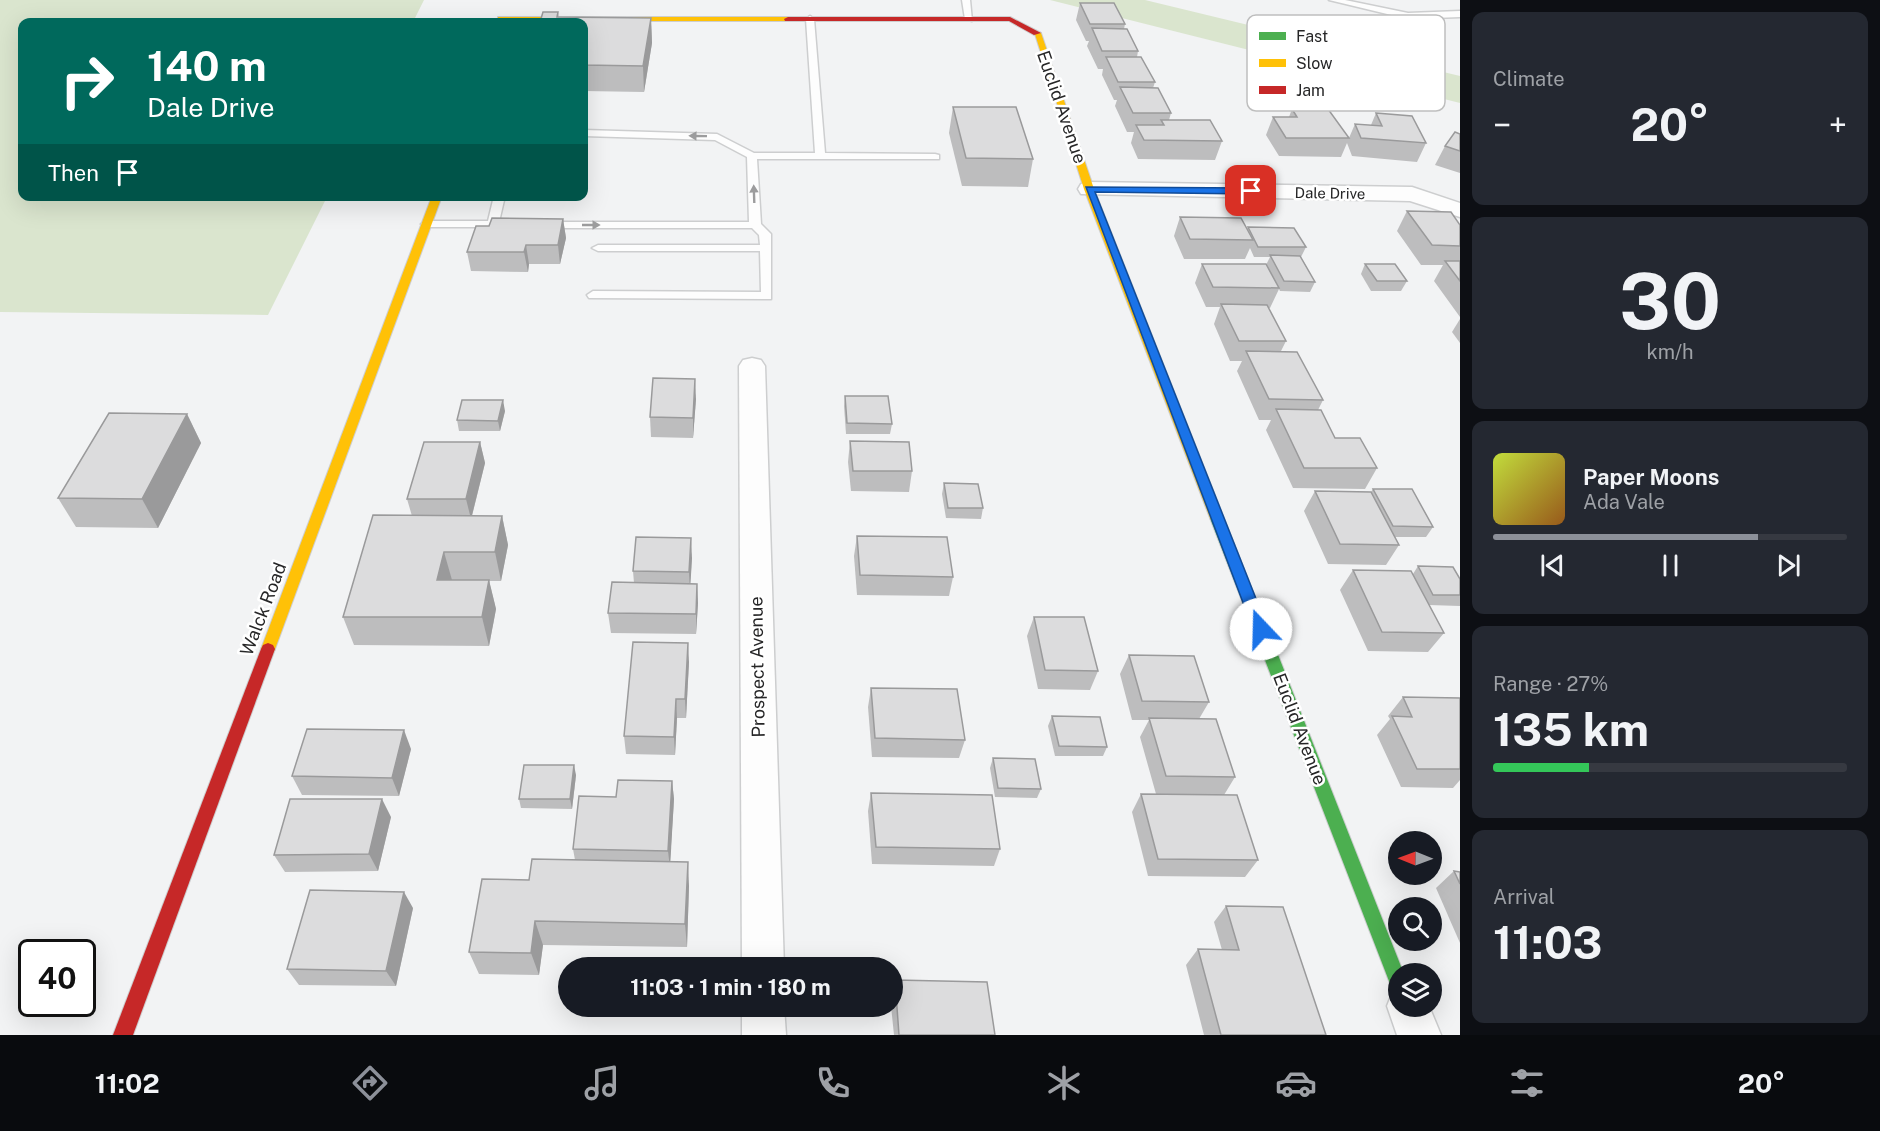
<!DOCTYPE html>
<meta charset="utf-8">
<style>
:root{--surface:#171b24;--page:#242831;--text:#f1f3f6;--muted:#9ea1a6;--line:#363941;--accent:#8c9099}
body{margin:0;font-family:"Public Sans",sans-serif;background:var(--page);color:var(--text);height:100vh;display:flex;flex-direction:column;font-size:22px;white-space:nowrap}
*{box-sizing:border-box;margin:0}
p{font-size:20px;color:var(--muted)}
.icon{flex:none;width:33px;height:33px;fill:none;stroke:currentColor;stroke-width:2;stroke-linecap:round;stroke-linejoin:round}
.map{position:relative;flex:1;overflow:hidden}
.drawer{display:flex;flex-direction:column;gap:12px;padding:12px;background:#0d0f14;width:420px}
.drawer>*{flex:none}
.hud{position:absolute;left:18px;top:18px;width:570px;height:183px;border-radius:12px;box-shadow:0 6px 24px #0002;background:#00695c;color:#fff;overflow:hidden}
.needle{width:39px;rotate:271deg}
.controls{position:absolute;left:1388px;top:831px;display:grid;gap:12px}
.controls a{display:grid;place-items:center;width:54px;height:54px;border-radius:50%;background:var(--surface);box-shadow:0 6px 24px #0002;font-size:30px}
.speed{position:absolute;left:18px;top:939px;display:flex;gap:12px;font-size:30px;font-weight:700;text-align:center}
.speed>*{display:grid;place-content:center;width:78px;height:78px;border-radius:50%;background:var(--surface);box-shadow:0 6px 24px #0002;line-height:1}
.speed .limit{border:3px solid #111;border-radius:9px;background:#fff;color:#111}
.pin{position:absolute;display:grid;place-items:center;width:51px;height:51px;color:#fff;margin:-26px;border-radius:12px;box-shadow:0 3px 9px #0006}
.me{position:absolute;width:66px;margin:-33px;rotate:339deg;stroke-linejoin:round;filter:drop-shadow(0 0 4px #0008)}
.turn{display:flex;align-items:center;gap:21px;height:126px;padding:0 30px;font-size:27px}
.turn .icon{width:78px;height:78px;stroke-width:2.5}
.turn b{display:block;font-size:42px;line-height:51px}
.then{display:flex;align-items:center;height:57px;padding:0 30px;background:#0003;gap:12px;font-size:22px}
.big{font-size:45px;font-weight:700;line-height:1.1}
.drawer .tile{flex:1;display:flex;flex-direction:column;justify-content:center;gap:9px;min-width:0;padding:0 21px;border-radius:12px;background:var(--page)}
.drawer .dial{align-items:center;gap:0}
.dial b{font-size:78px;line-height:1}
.song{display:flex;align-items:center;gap:18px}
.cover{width:72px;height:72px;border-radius:9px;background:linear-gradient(135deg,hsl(70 70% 55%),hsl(30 70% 35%))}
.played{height:6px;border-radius:3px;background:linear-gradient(90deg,var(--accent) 75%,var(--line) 75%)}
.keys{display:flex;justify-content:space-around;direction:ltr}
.heat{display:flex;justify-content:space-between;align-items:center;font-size:33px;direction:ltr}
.charge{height:9px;border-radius:4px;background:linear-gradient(90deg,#34c759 27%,var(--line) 0)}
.trip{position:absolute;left:558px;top:957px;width:345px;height:60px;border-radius:30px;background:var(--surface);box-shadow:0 6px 24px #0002;font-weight:700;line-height:60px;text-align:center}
.tabs{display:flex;height:96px;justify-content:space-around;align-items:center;background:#090b0e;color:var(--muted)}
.tabs .icon{width:42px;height:42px}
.tabs .selected{color:var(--accent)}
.tabs b{font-size:27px;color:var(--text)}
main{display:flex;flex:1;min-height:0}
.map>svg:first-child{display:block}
.green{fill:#dae5ce}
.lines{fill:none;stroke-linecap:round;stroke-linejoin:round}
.lane-casing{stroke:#cdcecf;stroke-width:3}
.street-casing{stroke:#cdcecf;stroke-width:3}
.fast-casing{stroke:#cdcecf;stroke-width:2}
.slow-casing{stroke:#cdcecf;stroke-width:2}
.jam-casing{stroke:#cdcecf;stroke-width:2}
.lane{fill:#fdfdfd;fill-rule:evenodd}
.street{fill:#fdfdfd;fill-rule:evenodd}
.fast{fill:#4caf50;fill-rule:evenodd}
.slow{fill:#ffc107;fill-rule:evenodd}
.jam{fill:#c62828;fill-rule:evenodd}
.wall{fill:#bdbdbe}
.shaded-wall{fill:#9a9a9b}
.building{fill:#dcdcdd;stroke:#9a9a9b;stroke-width:1.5}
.oneway{fill:#9c9c9d}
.route{fill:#1a73e8;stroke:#114b97;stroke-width:1.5}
.labels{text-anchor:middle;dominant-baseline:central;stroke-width:5;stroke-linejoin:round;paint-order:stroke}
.far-street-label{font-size:15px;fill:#262627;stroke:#fff}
.street-label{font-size:18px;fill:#262627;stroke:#fff}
.key{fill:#fff;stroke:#bebebe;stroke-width:1.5}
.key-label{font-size:16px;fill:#262627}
</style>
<main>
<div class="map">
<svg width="1460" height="1035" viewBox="0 0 1460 1035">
<rect width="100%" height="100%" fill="#f2f3f4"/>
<g class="green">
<path d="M 0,0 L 424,0 L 413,22 L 22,22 L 22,196 L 327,197 L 268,315 L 0,312 Z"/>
<path d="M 1050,0 L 1145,0 L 1460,76 L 1460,103 Z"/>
</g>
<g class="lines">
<defs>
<g id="lane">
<path d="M 962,0 L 970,0 L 972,21 L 965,19 Z"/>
<path d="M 1329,0 L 1345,0 L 1408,13 L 1460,11 L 1460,17 L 1408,19 Z"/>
<path d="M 810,16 L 814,19 L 825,153 L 935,154 L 939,155 L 939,159 L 757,159 L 761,224 L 771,234 L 771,299 L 589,298 L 587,295 L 593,291 L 761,292 L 760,251 L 598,251 L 592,248 L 598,245 L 760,245 L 759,235 L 752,228 L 544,228 L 538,225 L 544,222 L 749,222 L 747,157 L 715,140 L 584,136 L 584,130 L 717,134 L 754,153 L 815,153 L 806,19 Z"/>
<path d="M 494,196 L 505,196 L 499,222 L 512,223 L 512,227 L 427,227 L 421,224 L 427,221 L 488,221 Z"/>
</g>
<g id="street">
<path d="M 1089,182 L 1412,187 L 1460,203 L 1460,217 L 1410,201 L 1081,194 L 1078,189 L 1081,184 Z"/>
<path d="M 752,358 L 761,360 L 765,366 L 784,968 L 742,968 L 739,366 L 743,360 Z"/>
<path d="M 1398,989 L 1398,1006 L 1429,1006 L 1441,1035 L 1397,1035 L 1387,1006 L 1393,991 Z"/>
<path d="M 742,1006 L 784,1006 L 786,1035 L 742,1035 Z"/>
</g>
<path id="fast" d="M 1217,513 L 1224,518 L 1404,974 L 1398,974 L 1398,990 L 1391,988 L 1389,981 L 1210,518 Z"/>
<g id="slow">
<path d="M 501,17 L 788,17 L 792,19 L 788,21 L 498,21 L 498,17 Z"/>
<path d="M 1034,31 L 1041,33 L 1094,189 L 1224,518 L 1222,521 L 1212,521 L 1210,518 L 1084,189 Z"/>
<path d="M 432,196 L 442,196 L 275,649 L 273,653 L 268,655 L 263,653 L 261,649 Z"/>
</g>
<g id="jam">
<path d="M 788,17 L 1010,17 L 1041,33 L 1034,35 L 1009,21 L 785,21 L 784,19 Z"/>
<path d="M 268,643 L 273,645 L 275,649 L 133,1035 L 113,1035 L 261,649 L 263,645 Z"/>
</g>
</defs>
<use href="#lane" class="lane-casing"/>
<use href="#street" class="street-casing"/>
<use href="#fast" class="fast-casing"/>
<use href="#slow" class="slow-casing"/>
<use href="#jam" class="jam-casing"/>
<use href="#lane" class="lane"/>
<use href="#street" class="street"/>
<use href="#fast" class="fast"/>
<use href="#slow" class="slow"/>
<use href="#jam" class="jam"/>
</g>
<g class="wall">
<path d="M 1080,3 L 1125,24 L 1124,29 L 1138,51 L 1137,57 L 1155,82 L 1153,88 L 1171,113 L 1169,120 L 1222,141 L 1215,160 L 1138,159 L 1131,143 L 1134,132 L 1127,132 L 1115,106 L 1117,100 L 1114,100 L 1102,75 L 1103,69 L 1098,69 L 1087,46 L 1089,41 L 1086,41 L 1076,20 Z"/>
<path d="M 543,12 L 558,12 L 559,17 L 651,18 L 652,43 L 644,92 L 584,91 L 584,22 L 540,22 Z"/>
<path d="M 953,107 L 1033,159 L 1028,187 L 962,186 L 949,133 Z"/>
<path d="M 1292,109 L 1349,138 L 1355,124 L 1371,125 L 1376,113 L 1426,143 L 1417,162 L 1352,156 L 1347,143 L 1341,157 L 1279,156 L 1266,135 L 1273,117 L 1289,117 Z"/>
<path d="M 1460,134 L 1460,173 L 1435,165 L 1445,146 Z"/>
<path d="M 1407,211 L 1460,225 L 1460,317 L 1434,281 L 1443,265 L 1421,265 L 1397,231 Z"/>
<path d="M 1180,217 L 1247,229 L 1248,227 L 1306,247 L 1301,257 L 1315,282 L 1310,292 L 1280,291 L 1279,289 L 1270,308 L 1268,308 L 1286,341 L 1281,351 L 1323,400 L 1318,410 L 1335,438 L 1377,468 L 1365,489 L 1293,488 L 1266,430 L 1271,420 L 1259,420 L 1237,371 L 1242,361 L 1230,361 L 1214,324 L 1220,307 L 1206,307 L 1195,283 L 1202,264 L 1266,265 L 1270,257 L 1254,257 L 1250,248 L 1245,259 L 1184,259 L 1174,236 Z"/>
<path d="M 563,219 L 566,238 L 560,264 L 529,264 L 528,272 L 471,271 L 467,252 L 489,226 Z"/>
<path d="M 1365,264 L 1407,281 L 1401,291 L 1371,291 L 1361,274 Z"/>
<path d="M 1460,319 L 1460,343 L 1452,332 Z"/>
<path d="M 845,396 L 892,424 L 890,434 L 846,434 L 844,406 Z"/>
<path d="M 696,399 L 693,438 L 651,437 L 650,417 Z"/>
<path d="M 505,411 L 500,431 L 459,431 L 457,420 Z"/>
<path d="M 187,414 L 201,443 L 158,528 L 76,527 L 58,498 Z"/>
<path d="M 850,441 L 912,471 L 909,492 L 851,491 L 848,462 Z"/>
<path d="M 480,442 L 485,463 L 472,516 L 502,516 L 508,545 L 501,581 L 489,581 L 496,609 L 489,646 L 354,645 L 343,617 L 412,516 L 407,499 Z"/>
<path d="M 944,483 L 983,508 L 981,519 L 946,518 L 942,494 Z"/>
<path d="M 1373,489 L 1433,527 L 1426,537 L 1395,537 L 1399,545 L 1386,565 L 1328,564 L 1304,511 L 1315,491 L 1371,492 Z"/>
<path d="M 857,536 L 953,577 L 949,596 L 857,595 L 854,556 Z"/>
<path d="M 692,558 L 690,583 L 697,584 L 698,603 L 696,634 L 611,633 L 608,613 L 634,583 L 633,571 Z"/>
<path d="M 1418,566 L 1460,579 L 1460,606 L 1429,605 L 1444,633 L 1428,652 L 1368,651 L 1340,590 L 1353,570 L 1413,574 Z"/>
<path d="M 1034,617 L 1098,671 L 1090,690 L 1038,689 L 1027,636 Z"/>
<path d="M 1129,655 L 1209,702 L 1199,719 L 1235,777 L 1224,795 L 1258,860 L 1245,877 L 1148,876 L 1132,812 L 1141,794 L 1156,794 L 1140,737 L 1149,720 L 1132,720 L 1120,674 Z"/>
<path d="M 689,662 L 686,718 L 677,718 L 675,755 L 626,754 L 624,736 Z"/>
<path d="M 871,688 L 965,740 L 959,758 L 872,757 L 868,707 Z"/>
<path d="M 1403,697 L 1460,698 L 1460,780 L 1453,788 L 1401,787 L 1377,735 L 1390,719 L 1388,716 Z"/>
<path d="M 1052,716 L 1107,747 L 1103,756 L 1055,756 L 1048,726 Z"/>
<path d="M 411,749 L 399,796 L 302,795 L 292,776 Z"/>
<path d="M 993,758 L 1041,789 L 1037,798 L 995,797 L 990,768 Z"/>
<path d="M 576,775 L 572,809 L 521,808 L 519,799 Z"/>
<path d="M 672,781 L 674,799 L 670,861 L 689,886 L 687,947 L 543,945 L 539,975 L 479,974 L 469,952 L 529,880 L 575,860 L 573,849 L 616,797 Z"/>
<path d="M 871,793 L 1000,849 L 994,866 L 872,864 L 868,811 Z"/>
<path d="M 391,817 L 378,871 L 285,872 L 274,855 Z"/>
<path d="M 1454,871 L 1460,872 L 1460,943 L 1436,888 Z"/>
<path d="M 1226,906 L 1326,1035 L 1204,1035 L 1186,965 L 1198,949 L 1222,950 L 1214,922 Z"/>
<path d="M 413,908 L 396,986 L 299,985 L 287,969 Z"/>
<path d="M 895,980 L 995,1035 L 894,1035 L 891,1006 L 892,1006 L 892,988 Z"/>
</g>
<g class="shaded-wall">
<path d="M 651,18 L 652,43 L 644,92 L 643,66 Z"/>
<path d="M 563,219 L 566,238 L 560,264 L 558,245 Z"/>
<path d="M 526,245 L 529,264 L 528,272 L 524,252 Z"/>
<path d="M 695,379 L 696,399 L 693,438 L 693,418 Z"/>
<path d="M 503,400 L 505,411 L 500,431 L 498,421 Z"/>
<path d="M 187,414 L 201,443 L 158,528 L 142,499 Z"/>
<path d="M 480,442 L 485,463 L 471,519 L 466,499 Z"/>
<path d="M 502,516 L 508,545 L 501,581 L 495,552 Z"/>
<path d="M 691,538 L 692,558 L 690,592 L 689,572 Z"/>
<path d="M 444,552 L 452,580 L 437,580 Z"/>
<path d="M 489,580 L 496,609 L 489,646 L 482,617 Z"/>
<path d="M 697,584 L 698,603 L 696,634 L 696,614 Z"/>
<path d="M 688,643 L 689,662 L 686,718 L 685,699 Z"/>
<path d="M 676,699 L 677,718 L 675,755 L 674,737 Z"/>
<path d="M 404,730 L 411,749 L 399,796 L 392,778 Z"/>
<path d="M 574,765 L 576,775 L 572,809 L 570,799 Z"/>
<path d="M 672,781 L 674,799 L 670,868 L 668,851 Z"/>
<path d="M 382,799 L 391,817 L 378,871 L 369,854 Z"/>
<path d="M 688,862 L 689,886 L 687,947 L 685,924 Z"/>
<path d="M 404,892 L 413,908 L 396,986 L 386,971 Z"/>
<path d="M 535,921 L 543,945 L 539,975 L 531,953 Z"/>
</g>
<g class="building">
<path d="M 1080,3 L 1114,3 L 1125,24 L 1090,24 Z"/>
<path d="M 543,12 L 558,12 L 557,17 L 651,18 L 643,66 L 584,65 L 584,22 L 540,22 Z"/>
<path d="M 1092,28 L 1127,29 L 1138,51 L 1102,51 Z"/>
<path d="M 1106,57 L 1141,57 L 1155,82 L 1118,82 Z"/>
<path d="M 1120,87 L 1158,88 L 1171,113 L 1133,113 Z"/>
<path d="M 953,107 L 1016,107 L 1033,159 L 966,158 Z"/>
<path d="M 1292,109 L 1328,109 L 1349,138 L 1286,138 L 1273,117 L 1297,117 Z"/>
<path d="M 1376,113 L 1412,116 L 1426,143 L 1361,138 L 1355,124 L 1382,126 Z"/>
<path d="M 1161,120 L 1210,120 L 1222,141 L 1144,140 L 1136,125 L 1164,125 Z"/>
<path d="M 1455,132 L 1460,134 L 1460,151 L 1445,146 Z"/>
<path d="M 1407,211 L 1451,212 L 1460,225 L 1460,246 L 1432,245 Z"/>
<path d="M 1180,217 L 1241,218 L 1253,240 L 1190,239 Z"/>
<path d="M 492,218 L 563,219 L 558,245 L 526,245 L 524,252 L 467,252 L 476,226 L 489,226 Z"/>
<path d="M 1248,227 L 1294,228 L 1306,247 L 1258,247 Z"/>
<path d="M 1270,255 L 1300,256 L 1315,282 L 1284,281 Z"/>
<path d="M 1445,261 L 1460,261 L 1460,281 Z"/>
<path d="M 1202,264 L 1266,264 L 1279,288 L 1213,287 Z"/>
<path d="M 1365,264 L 1395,264 L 1407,281 L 1377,281 Z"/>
<path d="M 1221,304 L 1267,305 L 1286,341 L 1239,341 Z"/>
<path d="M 1246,351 L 1297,352 L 1323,400 L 1269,399 Z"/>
<path d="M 653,378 L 695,379 L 693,418 L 650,417 Z"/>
<path d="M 845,396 L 888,396 L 892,424 L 847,423 Z"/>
<path d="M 462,400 L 503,400 L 498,421 L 457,420 Z"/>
<path d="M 1276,409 L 1321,410 L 1335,438 L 1360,438 L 1377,468 L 1304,468 Z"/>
<path d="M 109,413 L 187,414 L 142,499 L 58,498 Z"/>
<path d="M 850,441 L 909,442 L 912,471 L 853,471 Z"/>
<path d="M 424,442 L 480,442 L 466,499 L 407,499 Z"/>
<path d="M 944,483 L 978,484 L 983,508 L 948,508 Z"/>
<path d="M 1373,489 L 1412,489 L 1433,527 L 1393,526 Z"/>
<path d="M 1315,491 L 1371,492 L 1399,545 L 1340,544 Z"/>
<path d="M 373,515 L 502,516 L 495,552 L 444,552 L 437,580 L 489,580 L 482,617 L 343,617 Z"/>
<path d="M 857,536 L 947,537 L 953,577 L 860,575 Z"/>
<path d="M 636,537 L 691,538 L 689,572 L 633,571 Z"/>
<path d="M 1418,566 L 1453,567 L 1460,579 L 1460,595 L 1433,595 Z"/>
<path d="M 1353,570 L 1411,571 L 1444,633 L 1382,632 Z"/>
<path d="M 612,582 L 697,584 L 696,614 L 608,613 Z"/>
<path d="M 1034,617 L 1084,617 L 1098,671 L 1045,670 Z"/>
<path d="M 633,642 L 688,643 L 685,699 L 676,699 L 674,737 L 624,736 Z"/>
<path d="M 1129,655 L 1194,656 L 1209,702 L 1142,701 Z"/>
<path d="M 871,688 L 957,689 L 965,740 L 875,738 Z"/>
<path d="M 1403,697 L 1460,698 L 1460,769 L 1417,769 L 1392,716 L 1412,717 Z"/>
<path d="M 1052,716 L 1100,717 L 1107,747 L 1059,746 Z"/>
<path d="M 1149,718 L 1216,719 L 1235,777 L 1166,776 Z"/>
<path d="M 307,729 L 404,730 L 392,778 L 292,776 Z"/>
<path d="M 993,758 L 1035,759 L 1041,789 L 998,788 Z"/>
<path d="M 524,765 L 574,765 L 570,799 L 519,799 Z"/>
<path d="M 618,780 L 672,781 L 668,851 L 573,849 L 579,796 L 616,797 Z"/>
<path d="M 871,793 L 992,795 L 1000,849 L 876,847 Z"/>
<path d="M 1141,794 L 1237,795 L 1258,860 L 1158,859 Z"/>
<path d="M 290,799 L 382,799 L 369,854 L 274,855 Z"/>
<path d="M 532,859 L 688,862 L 685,924 L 535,921 L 531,953 L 469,952 L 482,879 L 529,880 Z"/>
<path d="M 1454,871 L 1460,872 L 1460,884 Z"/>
<path d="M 310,890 L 404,892 L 386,971 L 287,969 Z"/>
<path d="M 1226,906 L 1283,907 L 1326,1035 L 1221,1035 L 1198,949 L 1239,950 Z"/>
<path d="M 895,980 L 987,982 L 995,1035 L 899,1035 Z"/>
</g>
<defs><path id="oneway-solid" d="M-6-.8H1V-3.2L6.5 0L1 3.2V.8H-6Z" transform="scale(1.5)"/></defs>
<g class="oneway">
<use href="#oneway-solid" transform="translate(698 136) rotate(-179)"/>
<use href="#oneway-solid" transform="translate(754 194) rotate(-92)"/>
<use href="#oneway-solid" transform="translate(591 225)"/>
</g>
<path class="route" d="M 1086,187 L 1251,188 L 1256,191 L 1251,194 L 1095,192 L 1268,629 L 1266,633 L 1261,635 L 1253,629 Z"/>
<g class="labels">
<g class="far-street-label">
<text transform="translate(1330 193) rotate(1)">Dale Drive</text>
</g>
<g class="street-label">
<text transform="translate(1062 107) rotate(71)">Euclid Avenue</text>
<text transform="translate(263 609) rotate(-69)">Walck Road</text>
<text transform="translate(757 667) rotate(-91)">Prospect Avenue</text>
<text transform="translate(1300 729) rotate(69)">Euclid Avenue</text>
</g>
</g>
<rect x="1247" y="15" width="198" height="96" rx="9" class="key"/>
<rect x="1259" y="32" width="27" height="8" fill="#4caf50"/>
<rect x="1259" y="59" width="27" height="8" fill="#ffc107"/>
<rect x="1259" y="86" width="27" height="8" fill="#c62828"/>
<g class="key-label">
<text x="1296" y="42">Fast</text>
<text x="1296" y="69">Slow</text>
<text x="1296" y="96">Jam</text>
</g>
</svg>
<div class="controls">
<a><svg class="needle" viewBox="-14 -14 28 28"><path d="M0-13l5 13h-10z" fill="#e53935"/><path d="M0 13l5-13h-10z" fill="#9ea1a6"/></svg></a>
<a><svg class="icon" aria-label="search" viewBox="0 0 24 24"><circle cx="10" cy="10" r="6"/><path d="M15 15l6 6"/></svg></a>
<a><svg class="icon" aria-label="layers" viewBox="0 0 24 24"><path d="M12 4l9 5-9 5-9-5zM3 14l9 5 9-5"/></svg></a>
</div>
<div class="speed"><div class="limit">40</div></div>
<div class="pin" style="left:1251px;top:191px;background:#d93025"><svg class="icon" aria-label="arrive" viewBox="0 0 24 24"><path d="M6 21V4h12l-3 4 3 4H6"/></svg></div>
<svg class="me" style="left:1261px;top:629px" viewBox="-20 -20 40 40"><circle r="19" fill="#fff"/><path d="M0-13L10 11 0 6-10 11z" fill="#1a73e8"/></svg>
<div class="trip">11:03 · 1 min · 180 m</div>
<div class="hud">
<div class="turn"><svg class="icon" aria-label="right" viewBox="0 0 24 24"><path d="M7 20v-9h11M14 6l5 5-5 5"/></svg><div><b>140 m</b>Dale Drive</div></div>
<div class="then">Then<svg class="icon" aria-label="arrive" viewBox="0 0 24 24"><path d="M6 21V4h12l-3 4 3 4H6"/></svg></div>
</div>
</div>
<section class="drawer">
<div class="tile"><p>Climate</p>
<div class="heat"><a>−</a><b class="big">20°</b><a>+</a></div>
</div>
<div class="tile dial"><b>30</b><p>km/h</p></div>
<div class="tile">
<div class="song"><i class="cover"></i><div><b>Paper Moons</b><p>Ada Vale</p></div></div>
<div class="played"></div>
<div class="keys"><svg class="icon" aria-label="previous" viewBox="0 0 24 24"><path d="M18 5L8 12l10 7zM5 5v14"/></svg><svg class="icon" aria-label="pause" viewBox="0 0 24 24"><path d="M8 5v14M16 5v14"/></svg><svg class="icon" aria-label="next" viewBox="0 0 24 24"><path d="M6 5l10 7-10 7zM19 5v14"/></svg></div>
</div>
<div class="tile"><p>Range · 27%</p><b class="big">135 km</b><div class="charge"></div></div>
<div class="tile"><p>Arrival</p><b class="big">11:03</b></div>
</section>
</main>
<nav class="tabs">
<b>11:02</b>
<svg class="icon selected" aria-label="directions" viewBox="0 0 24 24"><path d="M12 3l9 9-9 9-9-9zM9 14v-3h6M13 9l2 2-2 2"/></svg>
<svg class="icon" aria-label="music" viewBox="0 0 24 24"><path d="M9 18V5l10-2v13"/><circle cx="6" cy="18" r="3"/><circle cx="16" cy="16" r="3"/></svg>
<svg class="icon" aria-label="phone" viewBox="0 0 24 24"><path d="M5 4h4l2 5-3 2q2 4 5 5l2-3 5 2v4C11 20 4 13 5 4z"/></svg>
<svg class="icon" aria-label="climate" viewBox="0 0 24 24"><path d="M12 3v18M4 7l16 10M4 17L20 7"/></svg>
<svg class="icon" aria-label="car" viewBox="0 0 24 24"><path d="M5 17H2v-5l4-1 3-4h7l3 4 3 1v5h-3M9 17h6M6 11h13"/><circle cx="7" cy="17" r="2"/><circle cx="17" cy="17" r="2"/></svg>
<svg class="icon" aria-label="filters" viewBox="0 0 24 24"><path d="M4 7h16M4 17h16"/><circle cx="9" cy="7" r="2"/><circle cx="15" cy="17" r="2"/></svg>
<b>20°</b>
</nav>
